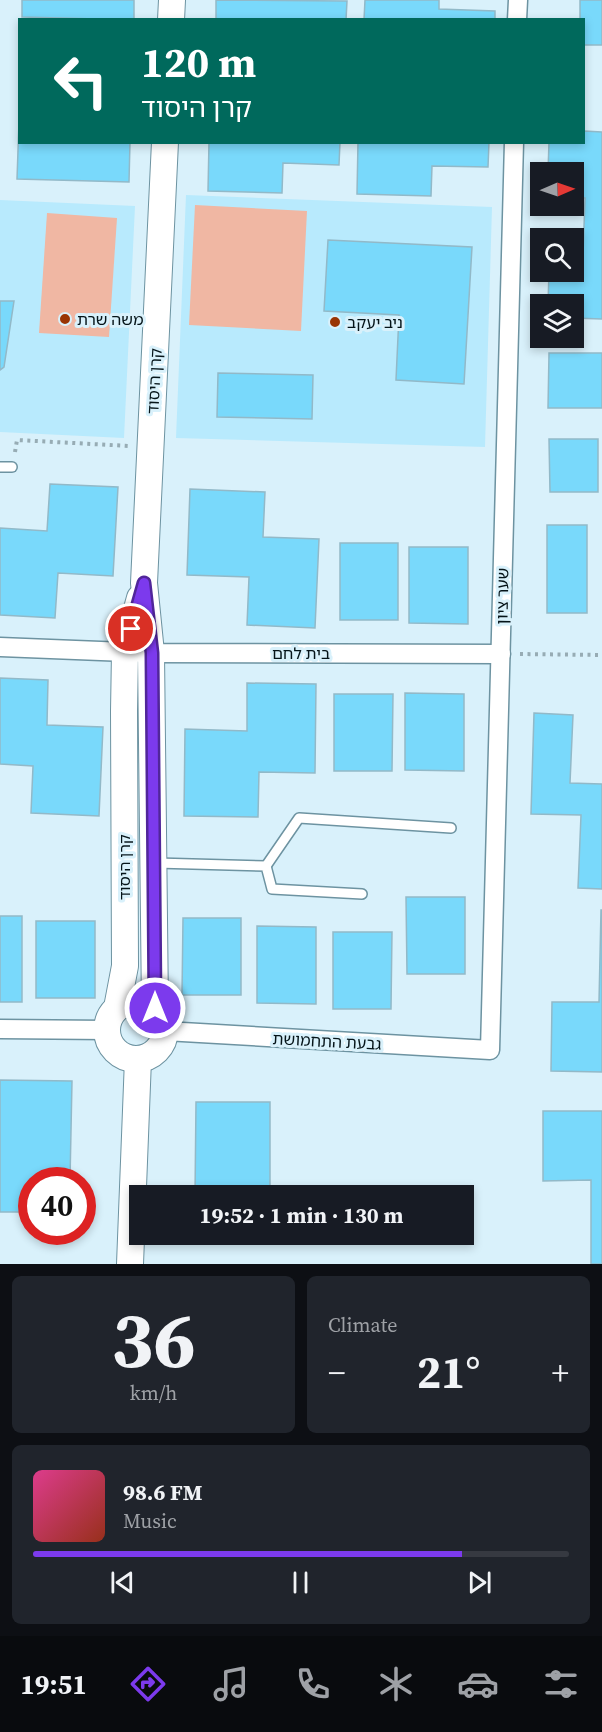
<!DOCTYPE html>
<meta charset="utf-8">
<style>
:root{--surface:#171b24;--page:#20242c;--text:#f1f3f6;--muted:#9ea1a6;--line:#363941;--accent:#7c3aed}
body{margin:0;font-family:"Source Serif 4","Noto Sans Hebrew",serif;background:var(--page);color:var(--text);height:100vh;display:flex;flex-direction:column;font-size:22px;white-space:nowrap}
*{box-sizing:border-box;margin:0}
p{font-size:20px;color:var(--muted)}
.icon{flex:none;width:33px;height:33px;fill:none;stroke:currentColor;stroke-width:2;stroke-linecap:round;stroke-linejoin:round}
.map{position:relative;height:1264px;overflow:hidden}
.details{display:flex;flex-direction:column;gap:12px;padding:12px;background:#0d0f14;flex:1}
.details>*{flex:none}
.hud{position:absolute;left:18px;top:18px;width:567px;height:126px;border-radius:0px;box-shadow:0 3px 9px #0003;background:#00695c;color:#fff;overflow:hidden}
.needle{width:39px;rotate:88deg}
.tools{position:absolute;left:530px;top:162px;display:grid;gap:12px}
.tools a{display:grid;place-items:center;width:54px;height:54px;border-radius:0px;background:var(--surface);box-shadow:0 3px 9px #0003;font-size:30px}
.speed{position:absolute;left:18px;top:1167px;display:flex;gap:12px;font-size:30px;font-weight:700;text-align:center}
.speed>*{display:grid;place-content:center;width:78px;height:78px;border-radius:50%;background:var(--surface);box-shadow:0 3px 9px #0003;line-height:1}
.speed .limit{border:9px solid #d22;background:#fff;color:#111}
.pin{position:absolute;display:grid;place-items:center;width:51px;height:51px;color:#fff;margin:-26px;border:3px solid #fff;border-radius:50%;box-shadow:0 2px 6px #0007}
.me{position:absolute;width:66px;margin:-33px;rotate:0deg;stroke-linejoin:round;filter:drop-shadow(0 0 4px #0008)}
.turn{display:flex;align-items:center;gap:21px;height:126px;padding:0 24px;font-size:27px}
.turn .icon{width:78px;height:78px;stroke-width:2.5}
.turn b{display:block;font-size:42px;line-height:51px}
.big{font-size:45px;font-weight:700;line-height:1.1}
.details .tile{flex:1;display:flex;flex-direction:column;justify-content:center;gap:9px;min-width:0;padding:0 21px;border-radius:9px;background:var(--page)}
.details .dial{align-items:center;gap:0}
.dial b{font-size:78px;line-height:1}
.song{display:flex;align-items:center;gap:18px}
.cover{width:72px;height:72px;border-radius:9px;background:linear-gradient(135deg,hsl(330 70% 55%),hsl(10 70% 35%))}
.played{height:6px;border-radius:3px;background:linear-gradient(90deg,var(--accent) 80%,var(--line) 80%)}
.keys{display:flex;justify-content:space-around;direction:ltr}
.heat{display:flex;justify-content:space-between;align-items:center;font-size:33px;direction:ltr}
.details .tiles{flex:1;display:grid;gap:12px;grid-template-columns:1fr 1fr}
.tile:last-child{grid-column:span 2}
.trip{position:absolute;left:129px;top:1185px;width:345px;height:60px;border-radius:0px;background:var(--surface);box-shadow:0 3px 9px #0003;font-weight:700;line-height:60px;text-align:center}
.tab-bar{display:flex;height:96px;justify-content:space-around;align-items:center;background:#090b0e;color:var(--muted)}
.tab-bar .icon{width:42px;height:42px}
.tab-bar .selected{color:var(--accent)}
.tab-bar b{font-size:27px;color:var(--text)}
.map>svg:first-child{display:block}
.built{fill:#b8eafd}
.green{fill:#f0b7a3}
.building{fill:#79d9fb;stroke:#92b9c8;stroke-width:1.5}
.lines{fill:none;stroke-linecap:round;stroke-linejoin:round}
.lane-casing{stroke:#6d93a1;stroke-width:12}
.street-casing{stroke:#6d93a1;stroke-width:21}
.secondary-casing{stroke:#6d93a1;stroke-width:28}
.path{stroke:#97acb4;stroke-width:4;stroke-dasharray:3 4.5;stroke-linecap:butt}
.lane{stroke:#fff;stroke-width:9}
.street{stroke:#fff;stroke-width:18}
.secondary{stroke:#fff;stroke-width:26}
.route-casing{stroke:#51269a;stroke-width:15}
.route{stroke:#7c3aed;stroke-width:10}
.poi-dot{fill:#993403;stroke:#d9f1fb;stroke-width:2}
.labels{text-anchor:middle;dominant-baseline:central;stroke-width:6;stroke-linejoin:round;paint-order:stroke}
.poi-label{font-size:16px;fill:#051419;stroke:#d9f1fb;text-anchor:start}
.street-label{font-size:16px;fill:#051419;stroke:#d9f1fb}
</style>
<div class="map">
<svg width="602" height="1264" viewBox="0 0 602 1264">
<rect width="100%" height="100%" fill="#d9f1fb"/>
<g class="built">
<path d="M 186,195 L 492,207 L 485,447 L 176,438 Z"/>
<path d="M 0,200 L 135,206 L 124,438 L 0,432 Z"/>
</g>
<g class="green">
<path d="M 195,205 L 307,211 L 301,331 L 189,325 Z"/>
<path d="M 47,213 L 117,218 L 109,337 L 39,333 Z"/>
</g>
<g class="building">
<path d="M 22,0 L 134,0 L 134,20 L 22,17 Z"/>
<path d="M 216,0 L 347,1 L 346,20 L 216,20 Z"/>
<path d="M 365,0 L 439,0 L 439,9 L 495,11 L 495,20 L 364,20 Z"/>
<path d="M 580,0 L 602,0 L 602,45 L 584,45 L 584,20 L 580,20 Z"/>
<path d="M 19,122 L 20,142 L 130,142 L 129,182 L 17,179 Z"/>
<path d="M 584,131 L 602,132 L 602,319 L 573,318 L 573,304 L 548,304 L 549,272 L 573,272 L 573,255 L 583,255 L 585,198 L 573,198 L 573,172 L 548,172 L 549,142 L 584,142 Z"/>
<path d="M 209,142 L 340,142 L 339,165 L 283,163 L 282,193 L 208,191 Z"/>
<path d="M 358,142 L 489,142 L 488,167 L 432,166 L 431,196 L 357,194 Z"/>
<path d="M 328,240 L 472,247 L 464,384 L 396,380 L 399,315 L 324,311 Z"/>
<path d="M 0,301 L 14,301 L 4,367 L 0,370 Z"/>
<path d="M 549,353 L 602,353 L 602,408 L 548,408 Z"/>
<path d="M 218,373 L 313,375 L 312,419 L 217,417 Z"/>
<path d="M 549,439 L 598,439 L 598,492 L 550,492 Z"/>
<path d="M 50,484 L 118,487 L 113,576 L 58,573 L 55,618 L 0,615 L 0,528 L 47,531 Z"/>
<path d="M 190,489 L 265,492 L 263,537 L 319,539 L 315,628 L 247,625 L 249,577 L 187,575 Z"/>
<rect x="547" y="525" width="40" height="88"/>
<rect x="340" y="543" width="58" height="77"/>
<path d="M 409,547 L 468,547 L 468,624 L 409,623 Z"/>
<path d="M 0,678 L 48,680 L 47,725 L 103,727 L 99,816 L 31,813 L 33,766 L 0,764 Z"/>
<path d="M 247,683 L 316,684 L 315,773 L 259,772 L 258,817 L 184,816 L 185,729 L 247,731 Z"/>
<path d="M 405,693 L 464,694 L 464,771 L 405,770 Z"/>
<path d="M 334,694 L 393,694 L 392,771 L 334,771 Z"/>
<path d="M 534,713 L 573,715 L 570,783 L 602,784 L 602,889 L 578,888 L 581,815 L 531,814 Z"/>
<path d="M 406,897 L 465,897 L 465,974 L 407,974 Z"/>
<path d="M 601,910 L 602,910 L 602,1072 L 551,1071 L 552,1002 L 599,1002 Z"/>
<rect x="0" y="916" width="22" height="86"/>
<path d="M 183,918 L 241,918 L 241,995 L 182,995 Z"/>
<rect x="36" y="921" width="59" height="77"/>
<path d="M 257,926 L 316,927 L 316,1004 L 257,1003 Z"/>
<path d="M 333,932 L 392,932 L 391,1009 L 333,1009 Z"/>
<path d="M 0,1080 L 72,1081 L 70,1180 L 32,1180 L 32,1212 L 0,1212 Z"/>
<path d="M 196,1102 L 270,1102 L 270,1196 L 195,1196 Z"/>
<path d="M 543,1111 L 602,1111 L 602,1264 L 591,1264 L 591,1180 L 543,1181 Z"/>
</g>
<g class="lines">
<defs>
<g id="lane">
<path d="M 0,467 L 12,467"/>
<path d="M 156,863 L 266,866 L 272,889 L 362,894"/>
<path d="M 266,866 L 299,818 L 451,828"/>
</g>
<g id="street">
<path d="M 517,20 L 518,0"/>
<path d="M 0,647 L 151,653 L 501,654"/>
<path d="M 0,1029 L 107,1030"/>
<path d="M 165,1031 L 490,1050 L 514,142"/>
</g>
<g id="secondary">
<path d="M 171,20 L 172,0"/>
<circle cx="136" cy="1030" r="29"/>
<path d="M 117,1008 L 125,966 L 124,711 L 125,652 L 140,598"/>
<path d="M 155,1008 L 151,653 L 144,583 L 165,142"/>
<path d="M 130,1264 L 138,1059"/>
</g>
</defs>
<use href="#lane" class="lane-casing"/>
<use href="#street" class="street-casing"/>
<use href="#secondary" class="secondary-casing"/>
<g class="path">
<path d="M 15,452 L 17,440 L 129,446"/>
<path d="M 520,654 L 602,655"/>
</g>
<use href="#lane" class="lane"/>
<use href="#street" class="street"/>
<use href="#secondary" class="secondary"/>
</g>
<g class="lines">
<defs>
<path id="route" d="M 131,629 L 144,583 L 152,653 L 155,1008"/>
</defs>
<use href="#route" class="route-casing"/>
<use href="#route" class="route"/>
</g>
<g class="poi-dot">
<circle cx="65" cy="319" r="6"/>
<circle cx="335" cy="322" r="6"/>
</g>
<g class="labels">
<g class="poi-label">
<text x="77" y="319">משה שרת</text>
<text x="347" y="322">ניב יעקב</text>
</g>
<g class="street-label">
<text transform="translate(154 381) rotate(-87)">קרן היסוד</text>
<text transform="translate(502 596) rotate(-89)">שער ציון</text>
<text x="301" y="653">בית לחם</text>
<text transform="translate(124 867) rotate(-90)">קרן היסוד</text>
<text transform="translate(327 1041) rotate(3)">גבעת התחמושת</text>
</g>
</g>
</svg>
<div class="tools">
<a><svg class="needle" viewBox="-14 -14 28 28"><path d="M0-13l5 13h-10z" fill="#e53935"/><path d="M0 13l5-13h-10z" fill="#9ea1a6"/></svg></a>
<a><svg class="icon" aria-label="search" viewBox="0 0 24 24"><circle cx="10" cy="10" r="6"/><path d="M15 15l6 6"/></svg></a>
<a><svg class="icon" aria-label="layers" viewBox="0 0 24 24"><path d="M12 4l9 5-9 5-9-5zM3 14l9 5 9-5"/></svg></a>
</div>
<div class="speed"><div class="limit">40</div></div>
<div class="pin" style="left:131px;top:629px;background:#d93025"><svg class="icon" aria-label="arrive" viewBox="0 0 24 24"><path d="M6 21V4h12l-3 4 3 4H6"/></svg></div>
<svg class="me" style="left:155px;top:1008px" viewBox="-20 -20 40 40"><circle r="17" fill="#7c3aed" stroke="#fff" stroke-width="3"/><path d="M0-11L8 9 0 5-8 9z" fill="#fff"/></svg>
<div class="trip">19:52 · 1 min · 130 m</div>
<div class="hud">
<div class="turn"><svg class="icon" aria-label="left" viewBox="0 0 24 24"><path d="M17 20v-9H6M10 6l-5 5 5 5"/></svg><div><b>120 m</b>קרן היסוד</div></div>
</div>
</div>
<section class="details">
<div class="tiles">
<div class="tile dial"><b>36</b><p>km/h</p></div>
<div class="tile"><p>Climate</p>
<div class="heat"><a>−</a><b class="big">21°</b><a>+</a></div>
</div>
<div class="tile">
<div class="song"><i class="cover"></i><div><b>98.6 FM</b><p>Music</p></div></div>
<div class="played"></div>
<div class="keys"><svg class="icon" aria-label="previous" viewBox="0 0 24 24"><path d="M18 5L8 12l10 7zM5 5v14"/></svg><svg class="icon" aria-label="pause" viewBox="0 0 24 24"><path d="M8 5v14M16 5v14"/></svg><svg class="icon" aria-label="next" viewBox="0 0 24 24"><path d="M6 5l10 7-10 7zM19 5v14"/></svg></div>
</div>
</div>
</section>
<nav class="tab-bar">
<b>19:51</b>
<svg class="icon selected" aria-label="directions" viewBox="0 0 24 24"><path d="M12 3l9 9-9 9-9-9zM9 14v-3h6M13 9l2 2-2 2"/></svg>
<svg class="icon" aria-label="music" viewBox="0 0 24 24"><path d="M9 18V5l10-2v13"/><circle cx="6" cy="18" r="3"/><circle cx="16" cy="16" r="3"/></svg>
<svg class="icon" aria-label="phone" viewBox="0 0 24 24"><path d="M5 4h4l2 5-3 2q2 4 5 5l2-3 5 2v4C11 20 4 13 5 4z"/></svg>
<svg class="icon" aria-label="climate" viewBox="0 0 24 24"><path d="M12 3v18M4 7l16 10M4 17L20 7"/></svg>
<svg class="icon" aria-label="car" viewBox="0 0 24 24"><path d="M5 17H2v-5l4-1 3-4h7l3 4 3 1v5h-3M9 17h6M6 11h13"/><circle cx="7" cy="17" r="2"/><circle cx="17" cy="17" r="2"/></svg>
<svg class="icon" aria-label="filters" viewBox="0 0 24 24"><path d="M4 7h16M4 17h16"/><circle cx="9" cy="7" r="2"/><circle cx="15" cy="17" r="2"/></svg>
</nav>
